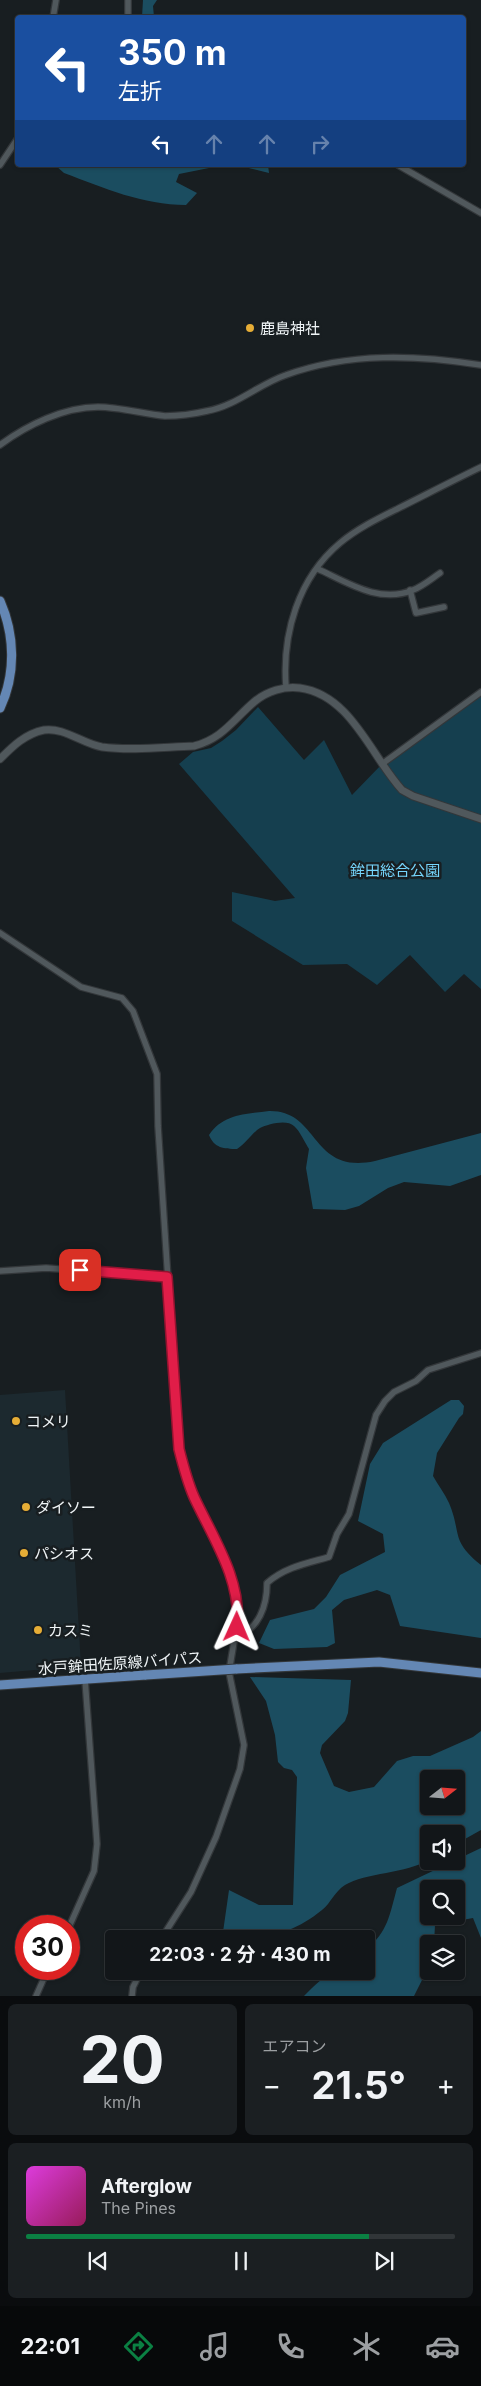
<!DOCTYPE html>
<html lang="ja">
<meta charset="utf-8">
<style>
:root{--surface:#121619;--page:#1b1f22;--text:#f1f3f6;--muted:#9c9fa2;--line:#313538;--accent:#0b8043}
body{margin:0;font-family:Inter,"Noto Sans JP",sans-serif;background:var(--page);color:var(--text);height:100vh;display:flex;flex-direction:column;font-size:19px;white-space:nowrap}
*{box-sizing:border-box;margin:0}
p{font-size:16px;color:var(--muted)}
.icon{flex:none;width:28px;height:28px;fill:none;stroke:currentColor;stroke-width:2;stroke-linecap:round;stroke-linejoin:round}
.map{position:relative;height:1996px;overflow:hidden}
.drawer{display:flex;flex-direction:column;gap:8px;padding:8px;background:#0a0c0e;flex:1}
.drawer>*{flex:none}
.banner{position:absolute;left:15px;top:15px;width:451px;height:152px;border-radius:5px;box-shadow:0 1px 4px #0004,0 0 0 1px var(--line);background:#1a4fa0;color:#fff;overflow:hidden}
.needle{width:32px;rotate:73deg}
.tools{position:absolute;left:420px;top:1770px;display:grid;gap:10px}
.tools a{display:grid;place-items:center;width:45px;height:45px;border-radius:5px;background:var(--surface);box-shadow:0 1px 4px #0004,0 0 0 1px var(--line);font-size:25px}
.speed{position:absolute;left:15px;top:1915px;display:flex;gap:10px;font-size:25px;font-weight:700;text-align:center}
.speed>*{display:grid;place-content:center;width:65px;height:65px;border-radius:50%;background:var(--surface);box-shadow:0 1px 4px #0004,0 0 0 1px var(--line);line-height:1}
.speed .limit{border:8px solid #d22;background:#fff;color:#111}
.pin{position:absolute;display:grid;place-items:center;width:42px;height:42px;color:#fff;margin:-21px;border-radius:10px;box-shadow:0 2px 8px #0006}
.me{position:absolute;width:55px;margin:-28px;rotate:1deg;stroke-linejoin:round;filter:drop-shadow(0 0 4px #0008)}
.turn{display:flex;align-items:center;gap:18px;height:105px;padding:0 20px;font-size:22px}
.turn .icon{width:65px;height:65px;stroke-width:2.5}
.turn b{display:block;font-size:35px;line-height:42px}
.lanes{display:flex;align-items:center;height:48px;padding:0 20px;background:#0003;justify-content:center;gap:25px;direction:ltr}
.lanes .off{opacity:.35}
.big{font-size:38px;font-weight:700;line-height:1.1}
.drawer .tile{flex:1;display:flex;flex-direction:column;justify-content:center;gap:8px;min-width:0;padding:0 18px;border-radius:8px;background:var(--page)}
.drawer .dial{align-items:center;gap:0}
.dial b{font-size:65px;line-height:1}
.song{display:flex;align-items:center;gap:15px}
.cover{width:60px;height:60px;border-radius:8px;background:linear-gradient(135deg,hsl(300 70% 55%),hsl(330 70% 35%))}
.played{height:5px;border-radius:2px;background:linear-gradient(90deg,var(--accent) 80%,var(--line) 80%)}
.keys{display:flex;justify-content:space-around;direction:ltr}
.heat{display:flex;justify-content:space-between;align-items:center;font-size:28px;direction:ltr}
.drawer .tiles{flex:1;display:grid;gap:8px;grid-template-columns:1fr 1fr}
.tile:last-child{grid-column:span 2}
.trip{position:absolute;left:105px;top:1930px;width:270px;height:50px;border-radius:5px;background:var(--surface);box-shadow:0 1px 4px #0004,0 0 0 1px var(--line);font-weight:700;line-height:50px;text-align:center}
.dock{display:flex;height:80px;justify-content:space-around;align-items:center;background:#07090a;color:var(--muted)}
.dock .icon{width:35px;height:35px}
.dock .on{color:var(--accent)}
.dock b{font-size:22px;color:var(--text)}
.map>svg:first-child{display:block}
.built{fill:#1c292f}
.green{fill:#153f4f}
.forest{fill:#1b4d60;fill-rule:evenodd}
.lines{fill:none;stroke-linecap:round;stroke-linejoin:round}
.minor-casing{stroke:#33373a;stroke-width:8}
.tertiary-casing{stroke:#33373a;stroke-width:9}
.primary-casing{stroke:#33373a;stroke-width:11}
.minor{stroke:#50585c;stroke-width:5.5}
.tertiary{stroke:#50585c;stroke-width:7}
.primary{stroke:#6487b4;stroke-width:9}
.primary-bridge-casing{stroke:#33373a;stroke-width:11;stroke-linecap:butt}
.primary-bridge{stroke:#6487b4;stroke-width:9}
.route-casing{stroke:#92132f;stroke-width:12}
.route{stroke:#e11d48;stroke-width:9}
.poi-dot{fill:#e6ad36;stroke:#181e21;stroke-width:2}
.labels{text-anchor:middle;dominant-baseline:central;stroke-width:5;stroke-linejoin:round;paint-order:stroke}
.poi-label{font-size:15px;fill:#f0f5f7;stroke:#181e21;text-anchor:start}
.park-label{font-size:15px;fill:#75d5fc;stroke:#181e21}
.street-label{font-size:15px;fill:#f0f5f7;stroke:#181e21}
</style>
<div class="map">
<svg width="481" height="1996" viewBox="0 0 481 1996">
<rect width="100%" height="100%" fill="#181e21"/>
<path class="built" d="M 65,1390 L 81,1666 L 0,1673 L 0,1395 Z"/>
<path class="green" d="M 481,692 L 481,989 L 464,974 L 445,992 L 410,955 L 377,985 L 347,964 L 303,965 L 232,921 L 232,892 L 275,901 L 295,898 L 179,764 L 193,752 L 211,748 L 222,741 L 236,730 L 258,707 L 304,760 L 324,740 L 352,795 L 382,764 Z"/>
<g class="forest">
<path d="M 143,0 L 157,0 L 153,6 L 154,17 L 142,17 Z"/>
<path d="M 55,165 L 224,165 L 179,174 L 176,182 L 197,193 L 186,205 C 143,205 104,188 64,173 Z"/>
<path d="M 236,165 L 268,165 L 269,173 Z"/>
<path d="M 269,1111 C 320,1110 310,1175 375,1161 L 481,1133 L 481,1175 L 450,1186 L 404,1182 L 388,1188 L 359,1206 L 345,1210 L 313,1209 L 306,1168 L 309,1149 C 305,1143 300,1131 294,1126 C 287,1119 268,1124 260,1128 C 253,1132 245,1144 237,1149 C 224,1149 214,1148 209,1135 C 223,1114 246,1114 269,1111 Z"/>
<path d="M 451,1400 L 459,1400 L 464,1406 L 463,1414 L 459,1418 L 437,1453 L 433,1476 C 438,1485 445,1494 449,1503 C 462,1534 450,1540 481,1565 L 481,1638 L 400,1626 L 390,1595 L 377,1590 L 344,1600 L 332,1610 L 335,1643 L 327,1647 L 274,1649 L 259,1643 L 270,1620 L 314,1609 L 326,1597 L 340,1575 L 385,1552 L 383,1534 L 358,1521 L 370,1464 L 383,1443 Z"/>
<path d="M 250,1677 L 351,1680 L 348,1713 L 345,1721 L 322,1745 L 320,1753 L 334,1786 L 349,1792 L 374,1787 L 397,1761 L 413,1756 L 430,1756 L 473,1737 L 481,1731 L 481,1830 L 456,1844 L 456,1834 L 429,1834 L 429,1860 C 407,1873 365,1873 345,1885 C 334,1892 331,1903 322,1910 C 290,1936 262,1939 222,1939 L 229,1890 L 259,1905 L 293,1905 L 297,1777 L 292,1770 L 284,1768 L 278,1762 L 275,1735 L 266,1701 ZM 429,1779 L 456,1779 L 456,1806 L 429,1806 Z"/>
<path d="M 481,1848 L 481,1938 L 473,1918 L 435,1925 L 434,1944 L 429,1944 L 429,1966 L 414,1996 L 304,1996 C 330,1970 330,1971 366,1971 L 366,1949 C 388,1933 390,1913 397,1888 ZM 429,1889 L 456,1889 L 456,1916 L 429,1916 Z"/>
</g>
<g class="lines">
<defs>
<g id="minor">
<path d="M 128,0 L 128,18"/>
<path d="M 53,18 L 56,0"/>
<path d="M 0,165 L 18,138"/>
<path d="M 398,165 L 481,213"/>
<path d="M 0,445 C 27,425 64,407 98,407 C 120,407 143,414 165,416 C 179,416 194,414 207,411 C 236,406 259,384 286,375 C 350,352 416,355 481,365"/>
<path d="M 318,569 C 348,583 380,604 413,590 C 423,586 431,579 440,573"/>
<path d="M 410,590 L 416,613 L 444,607"/>
<path d="M 286,687 C 282,634 298,578 340,543 C 358,528 379,518 399,508 C 427,494 454,480 481,467"/>
<path d="M 382,764 L 481,692"/>
<path d="M 0,933 L 81,987 L 122,998 L 133,1011 L 157,1074 L 158,1126 L 179,1449 L 185,1475 L 233,1583 L 238,1604 L 238,1617 L 229,1672 L 244,1745 L 240,1769 L 216,1837 L 191,1892 L 161,1939"/>
<path d="M 0,1271 L 46,1268 L 167,1277"/>
<path d="M 236,1637 C 259,1629 267,1606 267,1583 C 285,1567 308,1563 329,1557 L 337,1534 L 349,1514 L 376,1415 L 385,1401 L 394,1392 L 416,1381 L 428,1370 L 481,1353"/>
<path d="M 69,1927 L 94,1871 L 97,1844 L 85,1679"/>
<path d="M 36,1996 L 48,1969"/>
<path d="M 132,1996 L 133,1987 L 141,1971"/>
</g>
<path id="tertiary" d="M 0,759 C 13,746 25,734 44,730 C 64,727 83,744 102,747 C 132,751 164,747 194,746 C 222,739 233,720 254,702 C 267,691 284,686 300,688 C 351,695 371,756 402,790 L 413,796 L 481,819"/>
<g id="primary">
<path d="M 0,601 C 15,635 16,674 0,708"/>
<path d="M 236,1669 L 379,1662 L 481,1673"/>
<path d="M 0,1685 L 146,1675"/>
</g>
</defs>
<use href="#minor" class="minor-casing"/>
<use href="#tertiary" class="tertiary-casing"/>
<use href="#primary" class="primary-casing"/>
<use href="#minor" class="minor"/>
<use href="#tertiary" class="tertiary"/>
<use href="#primary" class="primary"/>
<defs>
<path id="primary-bridge" d="M 146,1675 L 236,1669"/>
</defs>
<use href="#primary-bridge" class="primary-bridge-casing"/>
<use href="#primary-bridge" class="primary-bridge"/>
</g>
<g class="lines">
<defs>
<path id="route" d="M 80,1270 L 167,1277 L 179,1449 C 183,1465 187,1481 194,1497 C 213,1538 242,1580 237,1627"/>
</defs>
<use href="#route" class="route-casing"/>
<use href="#route" class="route"/>
</g>
<g class="poi-dot">
<circle cx="250" cy="328" r="5"/>
<circle cx="16" cy="1421" r="5"/>
<circle cx="26" cy="1507" r="5"/>
<circle cx="24" cy="1553" r="5"/>
<circle cx="38" cy="1630" r="5"/>
</g>
<g class="labels">
<g class="poi-label">
<text x="260" y="328">鹿島神社</text>
<text x="26" y="1421">コメリ</text>
<text x="36" y="1507">ダイソー</text>
<text x="34" y="1553">パシオス</text>
<text x="48" y="1630">カスミ</text>
</g>
<g class="park-label">
<text x="395" y="870">鉾田総合公園</text>
</g>
<g class="street-label">
<text transform="translate(120 1663) rotate(-4)">水戸鉾田佐原線バイパス</text>
</g>
</g>
</svg>
<div class="tools">
<a><svg class="needle" viewBox="-14 -14 28 28"><path d="M0-13l5 13h-10z" fill="#e53935"/><path d="M0 13l5-13h-10z" fill="#9c9fa2"/></svg></a>
<a><svg class="icon" aria-label="sound" viewBox="0 0 24 24"><path d="M4 9h4l5-4v14l-5-4H4zM17 9q2 3 0 6"/></svg></a>
<a><svg class="icon" aria-label="search" viewBox="0 0 24 24"><circle cx="10" cy="10" r="6"/><path d="M15 15l6 6"/></svg></a>
<a><svg class="icon" aria-label="layers" viewBox="0 0 24 24"><path d="M12 4l9 5-9 5-9-5zM3 14l9 5 9-5"/></svg></a>
</div>
<div class="speed"><div class="limit">30</div></div>
<div class="pin" style="left:80px;top:1270px;background:#d93025"><svg class="icon" aria-label="arrive" viewBox="0 0 24 24"><path d="M6 21V4h12l-3 4 3 4H6"/></svg></div>
<svg class="me" style="left:237px;top:1627px" viewBox="-20 -20 40 40"><path d="M0-17L14 15 0 8-14 15z" fill="#e11d48" stroke="#fff" stroke-width="4"/></svg>
<div class="trip">22:03 · 2 分 · 430 m</div>
<div class="banner">
<div class="turn"><svg class="icon" aria-label="left" viewBox="0 0 24 24"><path d="M17 20v-9H6M10 6l-5 5 5 5"/></svg><div><b>350 m</b>左折</div></div>
<div class="lanes"><svg class="icon" aria-label="left" viewBox="0 0 24 24"><path d="M17 20v-9H6M10 6l-5 5 5 5"/></svg><svg class="icon off" aria-label="ahead" viewBox="0 0 24 24"><path d="M12 20V5M6 11l6-6 6 6"/></svg><svg class="icon off" aria-label="ahead" viewBox="0 0 24 24"><path d="M12 20V5M6 11l6-6 6 6"/></svg><svg class="icon off" aria-label="right" viewBox="0 0 24 24"><path d="M7 20v-9h11M14 6l5 5-5 5"/></svg></div>
</div>
</div>
<section class="drawer">
<div class="tiles">
<div class="tile dial"><b>20</b><p>km/h</p></div>
<div class="tile"><p>エアコン</p>
<div class="heat"><a>−</a><b class="big">21.5°</b><a>+</a></div>
</div>
<div class="tile">
<div class="song"><i class="cover"></i><div><b>Afterglow</b><p>The Pines</p></div></div>
<div class="played"></div>
<div class="keys"><svg class="icon" aria-label="previous" viewBox="0 0 24 24"><path d="M18 5L8 12l10 7zM5 5v14"/></svg><svg class="icon" aria-label="pause" viewBox="0 0 24 24"><path d="M8 5v14M16 5v14"/></svg><svg class="icon" aria-label="next" viewBox="0 0 24 24"><path d="M6 5l10 7-10 7zM19 5v14"/></svg></div>
</div>
</div>
</section>
<nav class="dock">
<b>22:01</b>
<svg class="icon on" aria-label="directions" viewBox="0 0 24 24"><path d="M12 3l9 9-9 9-9-9zM9 14v-3h6M13 9l2 2-2 2"/></svg>
<svg class="icon" aria-label="music" viewBox="0 0 24 24"><path d="M9 18V5l10-2v13"/><circle cx="6" cy="18" r="3"/><circle cx="16" cy="16" r="3"/></svg>
<svg class="icon" aria-label="phone" viewBox="0 0 24 24"><path d="M5 4h4l2 5-3 2q2 4 5 5l2-3 5 2v4C11 20 4 13 5 4z"/></svg>
<svg class="icon" aria-label="climate" viewBox="0 0 24 24"><path d="M12 3v18M4 7l16 10M4 17L20 7"/></svg>
<svg class="icon" aria-label="car" viewBox="0 0 24 24"><path d="M5 17H2v-5l4-1 3-4h7l3 4 3 1v5h-3M9 17h6M6 11h13"/><circle cx="7" cy="17" r="2"/><circle cx="17" cy="17" r="2"/></svg>
</nav>
